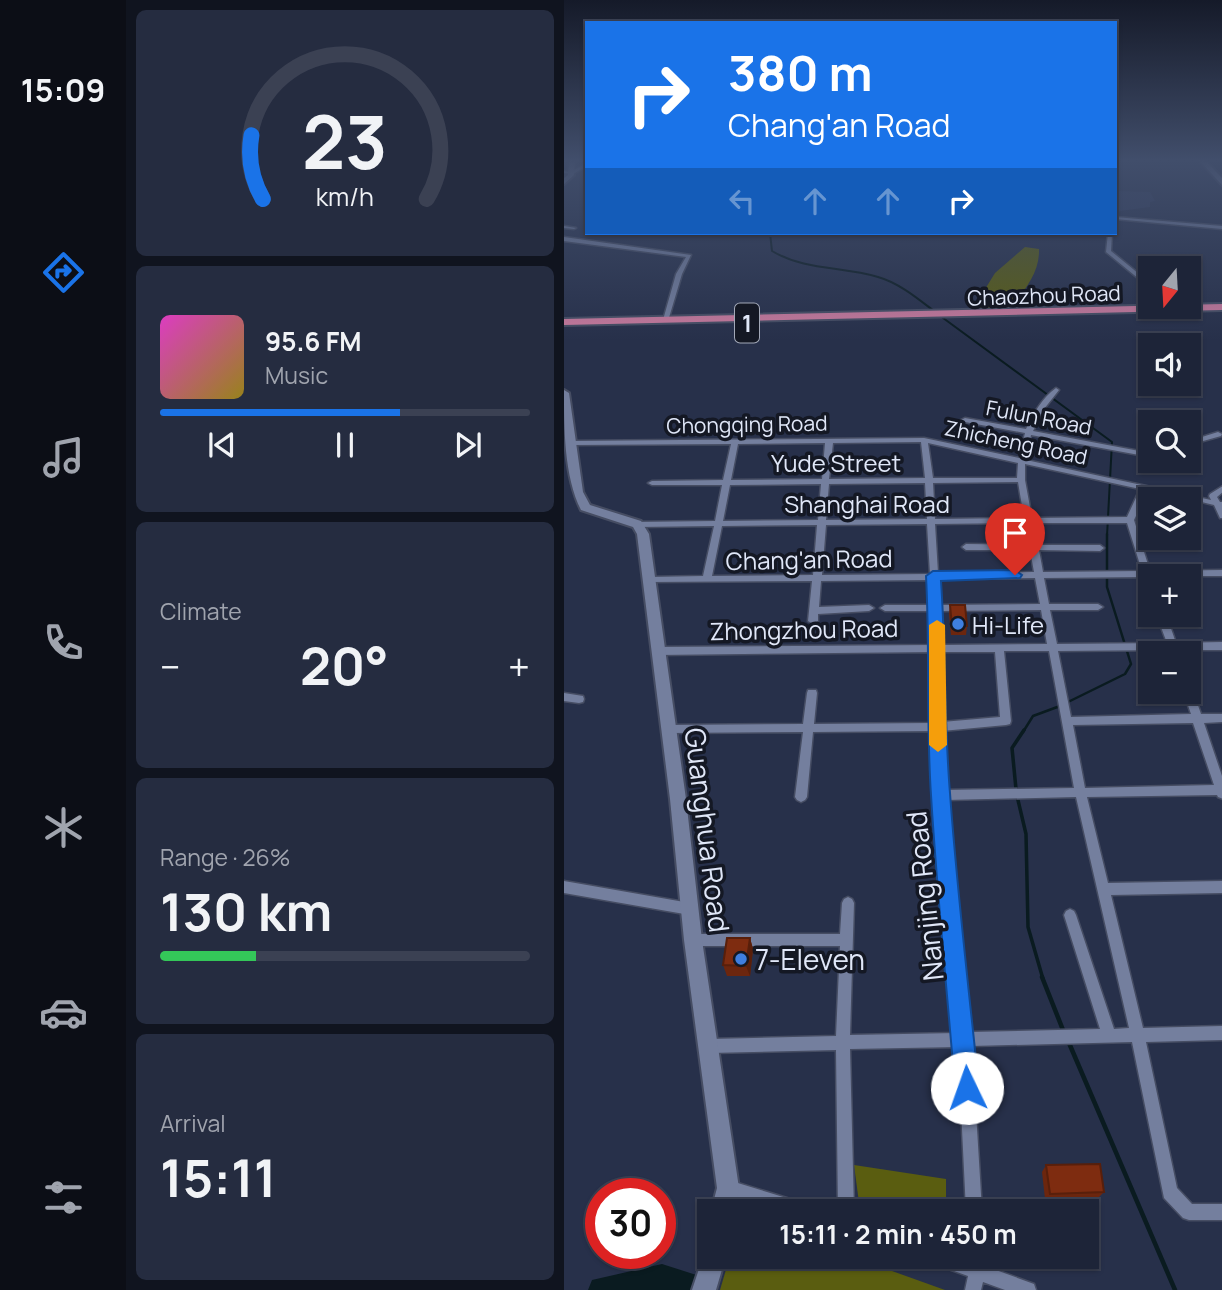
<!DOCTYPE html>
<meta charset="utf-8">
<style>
:root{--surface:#1d2438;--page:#252c40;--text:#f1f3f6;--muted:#a0a4ae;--line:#3b4153;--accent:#1a73e8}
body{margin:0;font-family:Manrope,sans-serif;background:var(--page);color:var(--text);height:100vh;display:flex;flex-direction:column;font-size:26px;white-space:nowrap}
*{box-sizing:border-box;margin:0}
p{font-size:23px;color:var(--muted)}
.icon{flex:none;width:38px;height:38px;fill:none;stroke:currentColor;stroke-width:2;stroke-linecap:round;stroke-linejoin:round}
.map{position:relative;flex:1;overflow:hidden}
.panel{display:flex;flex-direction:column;gap:10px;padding:10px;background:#10141f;width:438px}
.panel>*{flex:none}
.top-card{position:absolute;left:21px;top:21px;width:532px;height:214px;border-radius:0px;box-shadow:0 2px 5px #0004,0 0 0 2px var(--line);background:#1a73e8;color:#fff;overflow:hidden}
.needle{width:46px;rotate:198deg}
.fabs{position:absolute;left:574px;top:256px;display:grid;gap:14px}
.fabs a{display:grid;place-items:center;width:63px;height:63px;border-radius:0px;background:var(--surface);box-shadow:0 2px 5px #0004,0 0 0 2px var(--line);font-size:35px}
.speed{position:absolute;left:21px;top:1178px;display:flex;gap:14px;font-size:35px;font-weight:700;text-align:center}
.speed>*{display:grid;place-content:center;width:91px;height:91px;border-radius:50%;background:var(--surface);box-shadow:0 2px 5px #0004,0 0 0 2px var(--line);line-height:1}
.speed .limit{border:10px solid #d22;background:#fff;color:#111}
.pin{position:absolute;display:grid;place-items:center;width:60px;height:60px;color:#fff;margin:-72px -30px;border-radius:50% 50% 50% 0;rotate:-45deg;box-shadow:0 0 7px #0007}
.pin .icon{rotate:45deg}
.me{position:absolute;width:77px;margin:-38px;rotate:357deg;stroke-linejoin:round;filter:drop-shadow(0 0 5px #0008)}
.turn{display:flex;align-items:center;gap:24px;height:147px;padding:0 28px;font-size:32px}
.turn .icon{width:91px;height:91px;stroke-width:2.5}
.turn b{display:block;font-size:49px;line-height:60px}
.lanes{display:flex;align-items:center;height:66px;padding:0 28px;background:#0003;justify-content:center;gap:35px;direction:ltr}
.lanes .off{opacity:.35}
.big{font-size:52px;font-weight:700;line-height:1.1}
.panel .card{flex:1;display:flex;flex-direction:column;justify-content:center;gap:10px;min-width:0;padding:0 24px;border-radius:10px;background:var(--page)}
.panel .dial{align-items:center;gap:0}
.dial svg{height:182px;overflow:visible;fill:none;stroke:var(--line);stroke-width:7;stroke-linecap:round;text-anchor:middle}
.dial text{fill:var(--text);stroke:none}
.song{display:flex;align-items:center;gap:21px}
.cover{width:84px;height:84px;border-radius:10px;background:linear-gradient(135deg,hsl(310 70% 55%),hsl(50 70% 35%))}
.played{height:7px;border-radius:4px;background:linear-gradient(90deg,var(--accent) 65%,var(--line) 65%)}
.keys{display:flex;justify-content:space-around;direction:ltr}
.heat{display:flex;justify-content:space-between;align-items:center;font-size:38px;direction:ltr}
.charge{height:10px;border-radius:5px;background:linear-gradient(90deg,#34c759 26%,var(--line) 0)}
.trip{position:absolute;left:133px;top:1199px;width:402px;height:70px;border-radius:0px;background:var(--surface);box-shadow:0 2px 5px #0004,0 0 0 2px var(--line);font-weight:700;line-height:70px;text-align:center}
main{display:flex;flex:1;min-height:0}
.dock{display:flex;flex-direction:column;width:126px;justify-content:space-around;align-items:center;background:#0c0e16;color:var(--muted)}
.dock .icon{width:49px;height:49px}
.dock .selected{color:var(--accent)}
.dock b{font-size:32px;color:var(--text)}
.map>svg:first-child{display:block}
.built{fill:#2f3a59}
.green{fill:#5a5d10}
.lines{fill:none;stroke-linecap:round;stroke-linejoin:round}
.stream-far3{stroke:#0a1b20;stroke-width:2}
.stream-far2{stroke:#0a1b20;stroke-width:2.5}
.stream-far1{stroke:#0a1b20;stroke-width:3.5}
.stream{stroke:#0a1b20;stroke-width:4.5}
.river{fill:#0a1b20;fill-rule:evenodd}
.street-casing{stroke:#464d63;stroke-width:3}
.secondary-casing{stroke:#464d63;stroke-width:4}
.primary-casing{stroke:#464d63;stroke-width:4}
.street{fill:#747f9e;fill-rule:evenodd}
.secondary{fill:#747f9e;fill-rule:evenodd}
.primary{fill:#c7799c;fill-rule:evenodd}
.wall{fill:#6c260e}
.shaded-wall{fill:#581f0b}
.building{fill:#7e2c10;stroke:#581f0b;stroke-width:2}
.route{fill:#1a73e8;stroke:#114b97;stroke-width:2}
.slow{fill:#f59e0b}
.shop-dot{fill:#3f7fe0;stroke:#141824;stroke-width:2.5}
.labels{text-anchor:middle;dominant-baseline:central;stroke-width:7;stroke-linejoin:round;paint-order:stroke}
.far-street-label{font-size:21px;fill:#e0e7f8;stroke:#141824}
.shield{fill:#141824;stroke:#a3a9b8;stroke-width:2}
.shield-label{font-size:23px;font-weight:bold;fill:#e0e7f8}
.street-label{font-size:24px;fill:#e0e7f8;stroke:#141824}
.poi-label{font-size:24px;fill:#e0e7f8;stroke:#141824;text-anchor:start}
.near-street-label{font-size:28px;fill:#e0e7f8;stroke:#141824}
.near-poi-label{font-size:28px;fill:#e0e7f8;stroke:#141824;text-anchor:start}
</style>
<main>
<nav class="dock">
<b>15:09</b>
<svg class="icon selected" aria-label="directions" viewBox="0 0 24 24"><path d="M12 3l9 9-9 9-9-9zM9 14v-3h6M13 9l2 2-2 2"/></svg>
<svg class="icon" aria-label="music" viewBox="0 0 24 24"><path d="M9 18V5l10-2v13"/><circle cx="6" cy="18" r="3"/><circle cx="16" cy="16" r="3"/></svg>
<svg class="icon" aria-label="phone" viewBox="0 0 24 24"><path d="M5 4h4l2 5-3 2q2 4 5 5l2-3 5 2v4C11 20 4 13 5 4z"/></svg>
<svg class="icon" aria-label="climate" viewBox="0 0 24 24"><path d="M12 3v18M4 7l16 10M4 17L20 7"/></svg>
<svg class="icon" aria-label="car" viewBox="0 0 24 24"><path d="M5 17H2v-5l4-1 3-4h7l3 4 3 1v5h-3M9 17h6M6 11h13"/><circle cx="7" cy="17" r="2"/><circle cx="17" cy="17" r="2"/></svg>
<svg class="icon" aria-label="filters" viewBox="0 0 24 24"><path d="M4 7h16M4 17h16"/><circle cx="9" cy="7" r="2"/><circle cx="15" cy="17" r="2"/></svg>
</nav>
<section class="panel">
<div class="card dial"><svg viewBox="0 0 100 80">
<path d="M14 69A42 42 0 1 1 86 69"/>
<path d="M14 69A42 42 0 0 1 9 41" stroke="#1a73e8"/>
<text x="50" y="56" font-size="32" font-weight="700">23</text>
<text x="50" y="72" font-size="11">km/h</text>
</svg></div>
<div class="card">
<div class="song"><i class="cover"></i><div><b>95.6 FM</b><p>Music</p></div></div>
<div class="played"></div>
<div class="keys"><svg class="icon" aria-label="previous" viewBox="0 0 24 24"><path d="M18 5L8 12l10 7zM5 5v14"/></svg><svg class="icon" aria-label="pause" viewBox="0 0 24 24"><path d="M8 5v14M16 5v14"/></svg><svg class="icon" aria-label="next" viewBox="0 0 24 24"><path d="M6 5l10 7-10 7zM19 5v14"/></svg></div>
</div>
<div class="card"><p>Climate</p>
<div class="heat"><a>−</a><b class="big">20°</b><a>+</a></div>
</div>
<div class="card"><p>Range · 26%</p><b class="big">130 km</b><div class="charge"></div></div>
<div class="card"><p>Arrival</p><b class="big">15:11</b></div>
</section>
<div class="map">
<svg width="659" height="1290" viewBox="0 0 659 1290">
<rect width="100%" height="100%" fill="#27304a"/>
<path class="built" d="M 551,191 L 586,192 L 591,201 L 586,202 L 586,207 L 556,211 L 551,217 Z"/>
<g class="green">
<path d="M 461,247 L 475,249 C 476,274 459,291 446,310 L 407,312 L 431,273 Z"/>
<path d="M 290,1165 L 382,1179 L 382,1211 L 296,1210 Z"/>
<path d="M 166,1256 L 289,1257 L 381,1290 L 156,1290 Z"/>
</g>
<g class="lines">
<g class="stream-far3">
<path d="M 206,233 L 208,251 C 242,271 277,266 314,277 C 335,283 353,298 370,311"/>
<path d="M 375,315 L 548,442 L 543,536"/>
</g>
<g class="stream-far2">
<path d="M 502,703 L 561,674 L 567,664 L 543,587 L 543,534"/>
<path d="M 459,732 L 469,716 L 496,706"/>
</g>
<g class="stream-far1">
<path d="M 452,789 L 448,748 L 460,730"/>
<path d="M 453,796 L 462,834 L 464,927 L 479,979"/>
</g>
<g class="stream">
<path d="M 478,977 L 499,1030"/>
<path d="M 505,1043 L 611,1290"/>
</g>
<path class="river" d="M 98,1264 L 148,1280 L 152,1290 L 24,1290 L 28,1280 Z"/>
<defs>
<g id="street">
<path d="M 23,163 L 23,166 L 9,174 L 0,173 L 0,171 L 6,172 Z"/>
<path d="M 551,217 L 659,226 L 659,229 L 551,219 Z"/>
<path d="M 0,226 L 12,228 L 10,229 L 0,228 Z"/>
<path d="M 544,233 L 548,233 L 547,251 L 586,283 L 586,288 L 542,252 Z"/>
<path d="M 0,237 L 127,255 L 118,274 L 104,321 L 99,320 L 112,274 L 122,257 L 0,241 Z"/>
<path d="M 492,388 L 495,390 L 480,409 L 469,431 L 586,453 L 586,457 L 467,435 L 462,460 L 647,500 L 645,496 L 646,494 L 659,486 L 659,492 L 653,497 L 656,502 L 659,502 L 659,518 L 656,518 L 650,505 L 625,499 L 584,491 L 570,520 L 586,571 L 659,570 L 659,576 L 586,576 L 586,587 L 583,586 L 579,577 L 480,578 L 485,604 L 534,604 L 539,607 L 534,610 L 486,610 L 493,644 L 603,643 L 592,614 L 602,614 L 612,643 L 659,642 L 659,650 L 615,650 L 615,653 L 607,653 L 605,650 L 494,651 L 507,717 L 627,714 L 619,691 L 625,691 L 625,687 L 629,691 L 637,714 L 659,714 L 659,722 L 640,723 L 659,779 L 659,799 L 654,797 L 653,795 L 523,797 L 544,883 L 659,881 L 659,893 L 547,895 L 579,1028 L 659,1026 L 659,1040 L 582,1042 L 613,1188 L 628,1204 L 659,1204 L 659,1220 L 625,1220 L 619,1218 L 600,1198 L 568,1042 L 408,1046 L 418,1211 L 402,1211 L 394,1047 L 286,1049 L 290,1211 L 274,1211 L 272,1050 L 146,1053 L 141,1051 L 139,1046 L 141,1041 L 146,1039 L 272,1036 L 276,946 L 129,946 L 124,944 L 123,940 L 124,936 L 129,934 L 276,934 L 278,903 L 280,899 L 284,897 L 288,899 L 290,903 L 286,1035 L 393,1033 L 370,795 L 368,731 L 249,732 L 243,797 L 241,800 L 237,802 L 233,800 L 231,797 L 239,732 L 103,733 L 99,732 L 98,729 L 99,726 L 103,725 L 239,724 L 243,693 L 244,690 L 252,690 L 253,693 L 250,724 L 368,723 L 369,652 L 93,655 L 88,651 L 93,647 L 369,645 L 367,611 L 321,611 L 316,608 L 321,605 L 367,605 L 366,580 L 257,581 L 255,607 L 305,605 L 310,608 L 305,611 L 254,614 L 254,621 L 249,624 L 244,621 L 248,581 L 83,582 L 82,580 L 86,577 L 139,576 L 150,526 L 73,527 L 70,526 L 69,524 L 70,522 L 151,521 L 158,485 L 88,485 L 84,483 L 88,481 L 159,480 L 167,444 L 8,445 L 4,443 L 8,441 L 360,438 L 455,458 L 461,433 L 401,422 L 397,420 L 401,418 L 462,429 C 469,414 478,398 492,388 ZM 357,442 L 361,478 L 265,479 L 269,443 ZM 261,443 L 258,479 L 167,480 L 174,444 ZM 364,443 L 454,463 L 453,478 L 369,478 ZM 461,464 L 576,489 L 563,517 L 468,518 L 461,480 ZM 454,482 L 460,518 L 371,519 L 369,483 ZM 361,483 L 363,519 L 262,520 L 265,484 ZM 257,484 L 254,520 L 159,521 L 166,485 ZM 461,523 L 465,545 L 402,544 L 398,547 L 402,550 L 466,550 L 470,572 L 374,573 L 371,524 ZM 469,523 L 563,523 L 578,571 L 479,572 L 475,550 L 536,551 L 540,548 L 536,545 L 474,545 ZM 363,524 L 366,574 L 258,575 L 262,525 ZM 253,525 L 249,575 L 148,576 L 158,526 ZM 471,578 L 476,604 L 376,605 L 375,579 ZM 477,610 L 483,644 L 379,645 L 377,611 ZM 440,651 L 485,651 L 510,788 L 381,790 L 378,731 L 442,725 L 446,724 L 447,721 ZM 379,652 L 431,652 L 436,717 L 378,722 ZM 629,723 L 650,785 L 521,788 L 509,725 ZM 512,797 L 565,1028 L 550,1029 L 512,915 L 510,911 L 506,909 L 502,911 L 500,915 L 536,1029 L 407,1032 L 382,800 Z"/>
<path d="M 654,432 L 658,434 L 657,436 L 625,445 L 625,441 Z"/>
<path d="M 0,693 L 19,696 L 20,699 L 19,702 L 15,703 L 0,701 Z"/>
<path d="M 0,881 L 126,903 L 130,905 L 132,909 L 130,913 L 126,915 L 0,893 Z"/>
<path d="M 164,1180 L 239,1203 L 245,1205 L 247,1211 L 213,1211 L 164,1196 L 158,1194 L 156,1188 L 158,1182 Z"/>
<path d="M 363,1256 L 395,1256 L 405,1260 L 405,1256 L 421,1256 L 421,1266 L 470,1284 L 472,1290 L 441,1290 L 419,1282 L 417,1290 L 401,1290 L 404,1276 L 365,1262 Z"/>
</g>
<g id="secondary">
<path d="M 5,160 L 11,160 L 10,175 L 0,184 L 0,178 L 4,175 Z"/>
<path d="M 635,160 L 641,160 L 659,179 L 659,186 Z"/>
<path d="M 0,390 L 5,393 L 19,492 L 26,505 L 77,521 L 85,534 L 122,799 L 138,940 L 175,1188 L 171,1211 L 147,1211 L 153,1188 L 120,940 L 106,799 L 73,534 L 69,527 L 17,510 C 0,476 0,428 0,390 Z"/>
<path d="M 145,1246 L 145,1256 L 162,1256 L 152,1290 L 128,1290 L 142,1248 Z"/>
</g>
<path id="primary" d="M 659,304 L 659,310 L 0,325 L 0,319 Z"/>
</defs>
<use href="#street" class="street-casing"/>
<use href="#secondary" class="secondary-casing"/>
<use href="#primary" class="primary-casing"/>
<use href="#street" class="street"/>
<use href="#secondary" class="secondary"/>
<use href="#primary" class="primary"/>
</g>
<g class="wall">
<path d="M 386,605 L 403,626 L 402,635 L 387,635 L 385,614 Z"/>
<path d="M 186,938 L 189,949 L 186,976 L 163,976 L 159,965 Z"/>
<path d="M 482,1165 L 540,1192 L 534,1198 L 481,1199 L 478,1172 Z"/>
</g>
<path class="shaded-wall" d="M 186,938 L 189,949 L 186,976 L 182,966 Z"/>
<g class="building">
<path d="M 386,605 L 401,605 L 403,626 L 388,626 Z"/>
<path d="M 163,938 L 186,938 L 182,966 L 159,965 Z"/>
<path d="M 536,1164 L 540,1192 L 486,1194 L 482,1165 Z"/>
</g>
<linearGradient id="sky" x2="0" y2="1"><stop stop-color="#151a29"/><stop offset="0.47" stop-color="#414e6b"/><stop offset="1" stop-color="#414e6b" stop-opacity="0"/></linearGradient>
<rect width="659" height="341" fill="url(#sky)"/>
<path class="route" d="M 451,570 L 458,575 L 456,578 L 377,581 C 382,651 380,722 386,793 C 393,891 405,990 415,1088 L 412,1097 L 403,1101 L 395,1097 L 391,1088 C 383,991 373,893 367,795 C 362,722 366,649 362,576 L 369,571 Z"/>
<path class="slow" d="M 373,620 L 381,625 L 383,745 L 374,752 L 365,745 L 365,625 Z"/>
<g class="shop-dot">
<circle cx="394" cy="624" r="7"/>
<circle cx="177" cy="959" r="7"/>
</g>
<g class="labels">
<g class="far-street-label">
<text transform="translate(480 295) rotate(-2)">Chaozhou Road</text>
<text transform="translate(475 417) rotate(11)">Fulun Road</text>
<text transform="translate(183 424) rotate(-1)">Chongqing Road</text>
<text transform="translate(452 442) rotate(12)">Zhicheng Road</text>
</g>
<rect class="shield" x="171" y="303.5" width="24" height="39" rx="5"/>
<g class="shield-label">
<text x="183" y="323">1</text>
</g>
<g class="street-label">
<text x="272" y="462">Yude Street</text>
<text x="303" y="503">Shanghai Road</text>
<text transform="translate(245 559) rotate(-1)">Chang'an Road</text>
<text transform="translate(240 629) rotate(-1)">Zhongzhou Road</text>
</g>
<g class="poi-label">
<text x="408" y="624">Hi-Life</text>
</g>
<g class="near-street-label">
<text transform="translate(144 830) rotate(83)">Guanghua Road</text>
<text transform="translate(360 896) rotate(-96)">Nanjing Road</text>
</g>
<g class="near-poi-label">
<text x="191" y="959">7-Eleven</text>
</g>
</g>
</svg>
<div class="fabs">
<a><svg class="needle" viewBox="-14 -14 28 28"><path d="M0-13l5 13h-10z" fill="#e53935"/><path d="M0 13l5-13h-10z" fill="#a0a4ae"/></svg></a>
<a><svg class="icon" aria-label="sound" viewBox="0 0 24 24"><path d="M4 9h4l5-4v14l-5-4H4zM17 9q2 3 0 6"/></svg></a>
<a><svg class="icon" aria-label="search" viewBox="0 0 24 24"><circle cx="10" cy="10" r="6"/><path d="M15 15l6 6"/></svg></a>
<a><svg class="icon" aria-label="layers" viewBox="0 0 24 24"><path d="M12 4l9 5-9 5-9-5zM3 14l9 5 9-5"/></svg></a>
<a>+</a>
<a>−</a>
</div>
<div class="speed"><div class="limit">30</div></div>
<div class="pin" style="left:451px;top:575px;background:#d93025"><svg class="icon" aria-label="arrive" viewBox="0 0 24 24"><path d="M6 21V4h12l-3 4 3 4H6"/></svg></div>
<svg class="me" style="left:403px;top:1088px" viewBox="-20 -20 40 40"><circle r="19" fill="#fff"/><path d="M0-13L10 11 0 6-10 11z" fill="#1a73e8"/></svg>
<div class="trip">15:11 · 2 min · 450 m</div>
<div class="top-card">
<div class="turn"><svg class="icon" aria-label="right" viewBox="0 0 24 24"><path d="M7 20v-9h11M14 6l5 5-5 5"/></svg><div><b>380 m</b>Chang'an Road</div></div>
<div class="lanes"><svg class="icon off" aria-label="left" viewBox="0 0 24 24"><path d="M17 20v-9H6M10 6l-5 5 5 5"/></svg><svg class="icon off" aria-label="ahead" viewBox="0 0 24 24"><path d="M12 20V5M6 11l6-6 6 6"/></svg><svg class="icon off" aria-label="ahead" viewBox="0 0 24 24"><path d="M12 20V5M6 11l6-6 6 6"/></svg><svg class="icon" aria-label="right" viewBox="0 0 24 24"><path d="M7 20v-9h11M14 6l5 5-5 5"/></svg></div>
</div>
</div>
</main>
